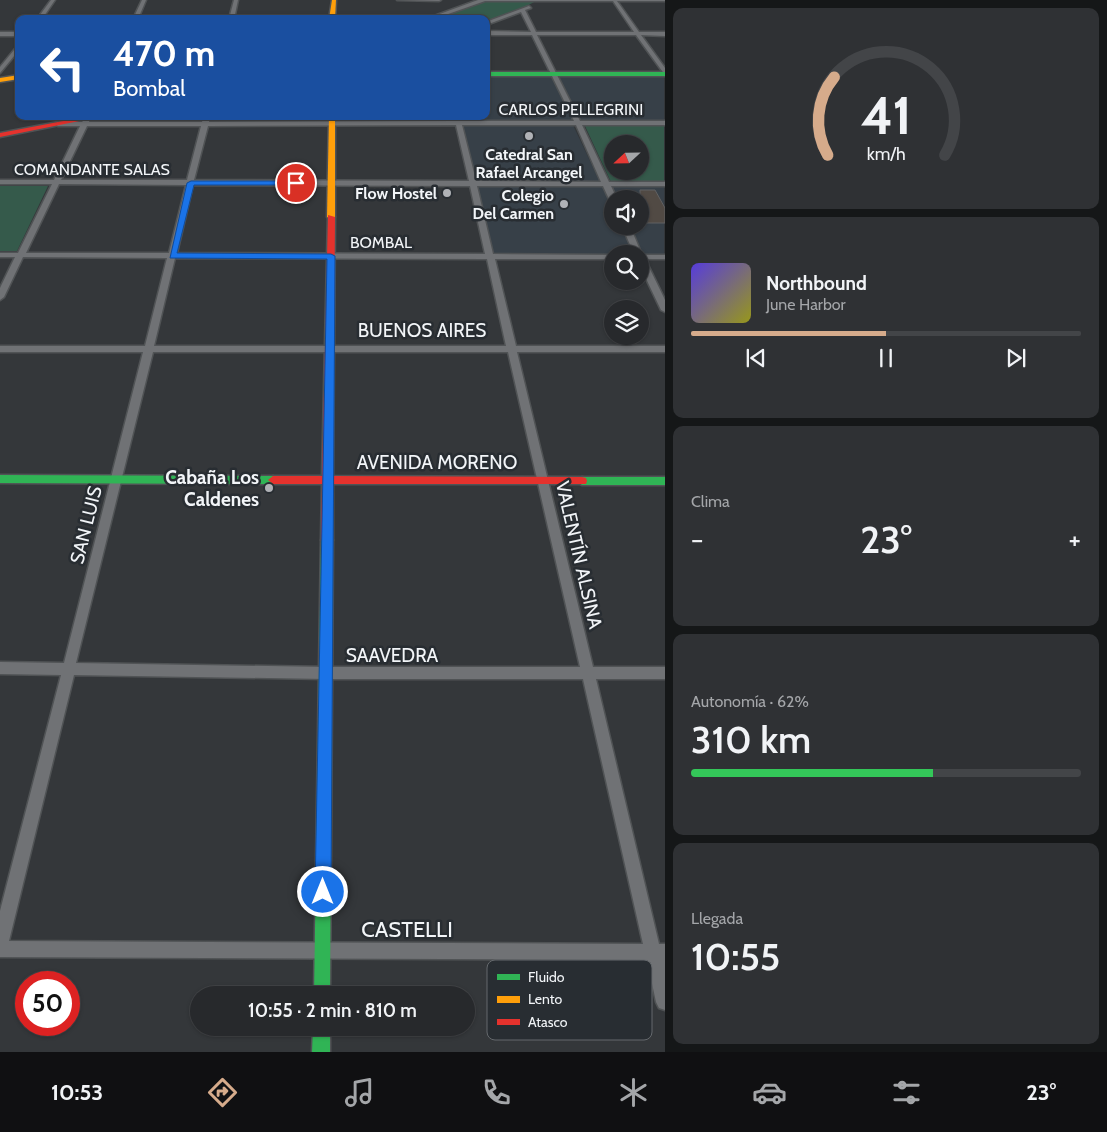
<!DOCTYPE html>
<html lang="es">
<meta charset="utf-8">
<style>
:root{--surface:#27292c;--page:#2f3134;--text:#f1f3f6;--muted:#a4a6a9;--line:#434548;--accent:#d6ab8b}
body{margin:0;font-family:Cabin,sans-serif;background:var(--page);color:var(--text);height:100vh;display:flex;flex-direction:column;font-size:19px;white-space:nowrap}
*{box-sizing:border-box;margin:0}
p{font-size:16px;color:var(--muted)}
.icon{flex:none;width:28px;height:28px;fill:none;stroke:currentColor;stroke-width:2;stroke-linecap:round;stroke-linejoin:round}
.map{position:relative;flex:1;overflow:hidden}
.details{display:flex;flex-direction:column;gap:8px;padding:8px;background:#151718;width:442px}
.details>*{flex:none}
.banner{position:absolute;left:15px;top:15px;width:475px;height:105px;border-radius:10px;box-shadow:0 1px 4px #0004,0 0 0 1px var(--line);background:#1a4fa0;color:#fff;overflow:hidden}
.needle{width:32px;rotate:248deg}
.fabs{position:absolute;left:604px;top:135px;display:grid;gap:10px}
.fabs a{display:grid;place-items:center;width:45px;height:45px;border-radius:50%;background:var(--surface);box-shadow:0 1px 4px #0004,0 0 0 1px var(--line);font-size:25px}
.speed{position:absolute;left:15px;top:971px;display:flex;gap:10px;font-size:25px;font-weight:700;text-align:center}
.speed>*{display:grid;place-content:center;width:65px;height:65px;border-radius:50%;background:var(--surface);box-shadow:0 1px 4px #0004,0 0 0 1px var(--line);line-height:1}
.speed .limit{border:8px solid #d22;background:#fff;color:#111}
.pin{position:absolute;display:grid;place-items:center;width:42px;height:42px;color:#fff;margin:-21px;border:2px solid #fff;border-radius:50%;box-shadow:0 1px 5px #0007}
.me{position:absolute;width:55px;margin:-28px;rotate:0deg;stroke-linejoin:round;filter:drop-shadow(0 0 4px #0008)}
.turn{display:flex;align-items:center;gap:18px;height:105px;padding:0 15px;font-size:22px}
.turn .icon{width:65px;height:65px;stroke-width:2.5}
.turn b{display:block;font-size:35px;line-height:42px}
.big{font-size:38px;font-weight:600;line-height:1.1}
.details .card{flex:1;display:flex;flex-direction:column;justify-content:center;gap:8px;min-width:0;padding:0 18px;border-radius:10px;background:var(--page)}
.details .dial{align-items:center;gap:0}
.dial svg{height:130px;overflow:visible;fill:none;stroke:var(--line);stroke-width:7;stroke-linecap:round;text-anchor:middle}
.dial text{fill:var(--text);stroke:none}
.song{display:flex;align-items:center;gap:15px}
.cover{width:60px;height:60px;border-radius:8px;background:linear-gradient(135deg,hsl(250 70% 55%),hsl(60 70% 35%))}
.played{height:5px;border-radius:2px;background:linear-gradient(90deg,var(--accent) 50%,var(--line) 50%)}
.keys{display:flex;justify-content:space-around;direction:ltr}
.heat{display:flex;justify-content:space-between;align-items:center;font-size:28px;direction:ltr}
.charge{height:8px;border-radius:4px;background:linear-gradient(90deg,#34c759 62%,var(--line) 0)}
.trip{position:absolute;left:190px;top:986px;width:285px;height:50px;border-radius:25px;background:var(--surface);box-shadow:0 1px 4px #0004,0 0 0 1px var(--line);font-weight:600;line-height:50px;text-align:center}
.tabs{display:flex;height:80px;justify-content:space-around;align-items:center;background:#101012;color:var(--muted)}
.tabs .icon{width:35px;height:35px}
.tabs .current{color:var(--accent)}
.tabs b{font-size:22px;color:var(--text)}
main{display:flex;flex:1;min-height:0}
.map>svg:first-child{display:block}
.built{fill:#374048;fill-rule:evenodd}
.green{fill:#355a4b;fill-rule:evenodd}
.building{fill:#514a44;stroke:#616162}
.lines{fill:none;stroke-linecap:round;stroke-linejoin:round}
.street-casing{stroke:#505355;stroke-width:3}
.fast-casing{stroke:#505355;stroke-width:3}
.slow-casing{stroke:#505355;stroke-width:3}
.jam-casing{stroke:#505355;stroke-width:3}
.street{fill:#707275;fill-rule:evenodd}
.fast{fill:#30b455;fill-rule:evenodd}
.slow{fill:#ff9f0a;fill-rule:evenodd}
.jam{fill:#e5322d;fill-rule:evenodd}
.route{fill:#1a73e8;stroke:#114b97}
.poi-dot{fill:#b0b2b6;stroke:#282d32;stroke-width:2}
.labels{text-anchor:middle;dominant-baseline:central;stroke-width:5;stroke-linejoin:round;paint-order:stroke}
.far-street-label{font-size:16px;fill:#f2f5f8;stroke:#282d32}
.far-poi-label{font-size:16px;font-weight:bold;fill:#f2f5f8;stroke:#282d32;text-anchor:end}
.street-label{font-size:19px;fill:#f2f5f8;stroke:#282d32}
.poi-label{font-size:19px;font-weight:bold;fill:#f2f5f8;stroke:#282d32;text-anchor:end}
.near-street-label{font-size:22px;fill:#f2f5f8;stroke:#282d32}
.key{fill:#282d32;stroke:#65696d;stroke-width:1}
.key-label{font-size:14px;fill:#f2f5f8}
</style>
<main>
<div class="map">
<svg width="665" height="1052" viewBox="0 0 665 1052">
<rect width="100%" height="100%" fill="#34373a"/>
<path class="built" d="M 486,75 L 664,75 L 664,120 L 571,121 L 602,186 L 664,187 L 664,254 L 494,254 L 460,116 L 486,116 ZM 612,199 L 640,199 L 640,226 L 612,226 Z"/>
<g class="green">
<path d="M 490,0 L 536,1 L 521,9 L 486,22 L 486,19 L 432,19 Z"/>
<path d="M 585,126 L 664,126 L 664,182 L 611,182 ZM 612,144 L 640,144 L 640,171 L 612,171 Z"/>
<path d="M 0,186 L 48,186 L 17,251 L 0,251 Z"/>
</g>
<path class="building" d="M 640,190 L 655,190 L 665,208 L 665,223 L 640,223 Z"/>
<g class="lines">
<defs>
<g id="street">
<path d="M 51,0 L 55,0 L 42,19 L 37,19 Z"/>
<path d="M 142,0 L 146,0 L 138,19 L 133,19 Z"/>
<path d="M 234,0 L 238,0 L 234,19 L 229,19 Z"/>
<path d="M 397,0 L 441,0 L 439,1 Z"/>
<path d="M 478,0 L 665,0 L 665,1 L 617,1 L 639,32 L 665,32 L 665,36 L 641,35 L 665,68 L 665,75 L 636,35 L 537,35 L 580,121 L 665,121 L 665,125 L 582,125 L 609,182 L 665,182 L 665,186 L 611,186 L 617,199 L 612,199 L 612,201 L 609,199 L 603,186 L 477,186 L 493,254 L 612,255 L 612,259 L 495,259 L 516,346 L 665,346 L 665,352 L 517,352 L 593,667 L 665,667 L 665,679 L 596,679 L 659,944 L 665,944 L 665,1010 L 659,1008 L 656,1002 L 647,960 L 0,957 L 0,911 L 61,675 L 0,674 L 0,662 L 64,663 L 143,352 L 0,352 L 0,346 L 145,346 L 167,258 L 23,257 L 4,297 L 0,300 L 0,288 L 15,257 L 0,257 L 0,253 L 18,253 L 52,184 L 0,184 L 0,180 L 54,180 L 80,126 L 58,126 L 55,124 L 58,122 L 82,122 L 87,117 L 90,119 L 89,122 L 202,122 L 204,116 L 210,116 L 209,122 L 455,121 L 454,116 L 460,116 L 461,121 L 574,121 L 532,35 L 486,35 L 486,31 L 531,32 L 521,12 L 486,25 L 486,22 L 529,6 L 531,8 L 525,10 L 536,32 L 634,32 L 613,1 L 485,1 L 434,19 L 426,19 ZM 456,125 L 469,181 L 194,180 L 208,126 ZM 462,125 L 576,125 L 601,182 L 476,181 ZM 87,126 L 201,126 L 187,180 L 61,180 ZM 59,184 L 186,185 L 169,253 L 26,253 ZM 193,185 L 470,186 L 485,254 L 177,253 ZM 175,258 L 487,259 L 506,346 L 154,346 ZM 153,352 L 508,352 L 580,667 L 326,667 L 76,663 ZM 74,675 L 326,679 L 583,679 L 643,944 L 9,941 Z"/>
<rect x="0" y="32" width="19" height="4"/>
<path d="M 19,44 L 19,50 L 0,73 L 0,67 Z"/>
<path d="M 622,226 L 630,226 L 642,255 L 665,255 L 665,259 L 645,259 L 665,300 L 665,312 L 661,310 L 640,266 L 640,254 L 634,254 Z"/>
</g>
<g id="fast">
<rect x="486" y="72" width="179" height="4"/>
<path d="M 0,475 L 273,476 L 278,480 L 273,484 L 0,483 Z"/>
<path d="M 582,477 L 665,477 L 665,485 L 582,485 L 577,481 Z"/>
<path d="M 327,535 L 331,537 L 333,540 L 330,995 L 314,995 L 321,540 L 323,537 Z"/>
<path d="M 313,1028 L 330,1028 L 330,1052 L 312,1052 Z"/>
</g>
<g id="slow">
<path d="M 332,0 L 336,0 L 335,19 L 329,19 Z"/>
<path d="M 19,75 L 19,79 L 0,82 L 0,78 Z"/>
<path d="M 329,116 L 335,116 L 335,217 L 331,219 L 327,217 Z"/>
</g>
<g id="jam">
<path d="M 90,116 L 104,116 L 0,137 L 0,133 Z"/>
<path d="M 328,215 L 335,217 L 333,476 L 582,477 L 586,478 L 587,481 L 586,484 L 333,484 L 333,540 L 331,543 L 323,543 L 321,540 L 322,484 L 273,484 L 268,480 L 273,476 L 322,476 Z"/>
</g>
</defs>
<use href="#street" class="street-casing"/>
<use href="#fast" class="fast-casing"/>
<use href="#slow" class="slow-casing"/>
<use href="#jam" class="jam-casing"/>
<use href="#street" class="street"/>
<use href="#fast" class="fast"/>
<use href="#slow" class="slow"/>
<use href="#jam" class="jam"/>
</g>
<path class="route" d="M 191,181 L 296,181 L 300,183 L 296,185 L 194,185 L 177,253 L 331,254 L 335,256 L 331,892 L 329,897 L 323,900 L 318,897 L 315,892 L 327,259 L 170,258 L 187,183 Z"/>
<g class="poi-dot">
<circle cx="529" cy="136" r="5"/>
<circle cx="447" cy="193" r="5"/>
<circle cx="564" cy="204" r="5"/>
<circle cx="269" cy="488" r="5"/>
</g>
<g class="labels">
<g class="far-street-label">
<text x="571" y="109">CARLOS PELLEGRINI</text>
<text x="92" y="169">COMANDANTE SALAS</text>
<text x="381" y="242">BOMBAL</text>
</g>
<g class="far-poi-label">
<text x="529" y="154" text-anchor="middle">Catedral San<tspan x="529" dy="18">Rafael Arcangel</tspan></text>
<text x="437" y="193">Flow Hostel</text>
<text x="554" y="195">Colegio<tspan x="554" dy="18">Del Carmen</tspan></text>
</g>
<g class="street-label">
<text x="422" y="330">BUENOS AIRES</text>
<text x="437" y="462">AVENIDA MORENO</text>
<text transform="translate(86 525) rotate(-76)">SAN LUIS</text>
<text transform="translate(579 555) rotate(77)">VALENTÍN ALSINA</text>
<text x="392" y="655">SAAVEDRA</text>
</g>
<g class="poi-label">
<text x="259" y="477">Cabaña Los<tspan x="259" dy="22">Caldenes</tspan></text>
</g>
<g class="near-street-label">
<text x="407" y="929">CASTELLI</text>
</g>
</g>
<rect x="487" y="960" width="165" height="80" rx="8" class="key"/>
<rect x="497" y="974" width="23" height="6" fill="#30b455"/>
<rect x="497" y="996" width="23" height="7" fill="#ff9f0a"/>
<rect x="497" y="1019" width="23" height="6" fill="#e5322d"/>
<g class="key-label">
<text x="528" y="982">Fluido</text>
<text x="528" y="1004">Lento</text>
<text x="528" y="1027">Atasco</text>
</g>
</svg>
<div class="fabs">
<a><svg class="needle" viewBox="-14 -14 28 28"><path d="M0-13l5 13h-10z" fill="#e53935"/><path d="M0 13l5-13h-10z" fill="#a4a6a9"/></svg></a>
<a><svg class="icon" aria-label="sound" viewBox="0 0 24 24"><path d="M4 9h4l5-4v14l-5-4H4zM17 9q2 3 0 6"/></svg></a>
<a><svg class="icon" aria-label="search" viewBox="0 0 24 24"><circle cx="10" cy="10" r="6"/><path d="M15 15l6 6"/></svg></a>
<a><svg class="icon" aria-label="layers" viewBox="0 0 24 24"><path d="M12 4l9 5-9 5-9-5zM3 14l9 5 9-5"/></svg></a>
</div>
<div class="speed"><div class="limit">50</div></div>
<div class="pin" style="left:296px;top:183px;background:#d93025"><svg class="icon" aria-label="arrive" viewBox="0 0 24 24"><path d="M6 21V4h12l-3 4 3 4H6"/></svg></div>
<svg class="me" style="left:323px;top:892px" viewBox="-20 -20 40 40"><circle r="17" fill="#1a73e8" stroke="#fff" stroke-width="3"/><path d="M0-11L8 9 0 5-8 9z" fill="#fff"/></svg>
<div class="trip">10:55 · 2 min · 810 m</div>
<div class="banner">
<div class="turn"><svg class="icon" aria-label="left" viewBox="0 0 24 24"><path d="M17 20v-9H6M10 6l-5 5 5 5"/></svg><div><b>470 m</b>Bombal</div></div>
</div>
</div>
<section class="details">
<div class="card dial"><svg viewBox="0 0 100 80">
<path d="M14 69A42 42 0 1 1 86 69"/>
<path d="M14 69A42 42 0 0 1 18 21" stroke="#d6ab8b"/>
<text x="50" y="56" font-size="32" font-weight="700">41</text>
<text x="50" y="72" font-size="11">km/h</text>
</svg></div>
<div class="card">
<div class="song"><i class="cover"></i><div><b>Northbound</b><p>June Harbor</p></div></div>
<div class="played"></div>
<div class="keys"><svg class="icon" aria-label="previous" viewBox="0 0 24 24"><path d="M18 5L8 12l10 7zM5 5v14"/></svg><svg class="icon" aria-label="pause" viewBox="0 0 24 24"><path d="M8 5v14M16 5v14"/></svg><svg class="icon" aria-label="next" viewBox="0 0 24 24"><path d="M6 5l10 7-10 7zM19 5v14"/></svg></div>
</div>
<div class="card"><p>Clima</p>
<div class="heat"><a>−</a><b class="big">23°</b><a>+</a></div>
</div>
<div class="card"><p>Autonomía · 62%</p><b class="big">310 km</b><div class="charge"></div></div>
<div class="card"><p>Llegada</p><b class="big">10:55</b></div>
</section>
</main>
<nav class="tabs">
<b>10:53</b>
<svg class="icon current" aria-label="directions" viewBox="0 0 24 24"><path d="M12 3l9 9-9 9-9-9zM9 14v-3h6M13 9l2 2-2 2"/></svg>
<svg class="icon" aria-label="music" viewBox="0 0 24 24"><path d="M9 18V5l10-2v13"/><circle cx="6" cy="18" r="3"/><circle cx="16" cy="16" r="3"/></svg>
<svg class="icon" aria-label="phone" viewBox="0 0 24 24"><path d="M5 4h4l2 5-3 2q2 4 5 5l2-3 5 2v4C11 20 4 13 5 4z"/></svg>
<svg class="icon" aria-label="climate" viewBox="0 0 24 24"><path d="M12 3v18M4 7l16 10M4 17L20 7"/></svg>
<svg class="icon" aria-label="car" viewBox="0 0 24 24"><path d="M5 17H2v-5l4-1 3-4h7l3 4 3 1v5h-3M9 17h6M6 11h13"/><circle cx="7" cy="17" r="2"/><circle cx="17" cy="17" r="2"/></svg>
<svg class="icon" aria-label="filters" viewBox="0 0 24 24"><path d="M4 7h16M4 17h16"/><circle cx="9" cy="7" r="2"/><circle cx="15" cy="17" r="2"/></svg>
<b>23°</b>
</nav>
